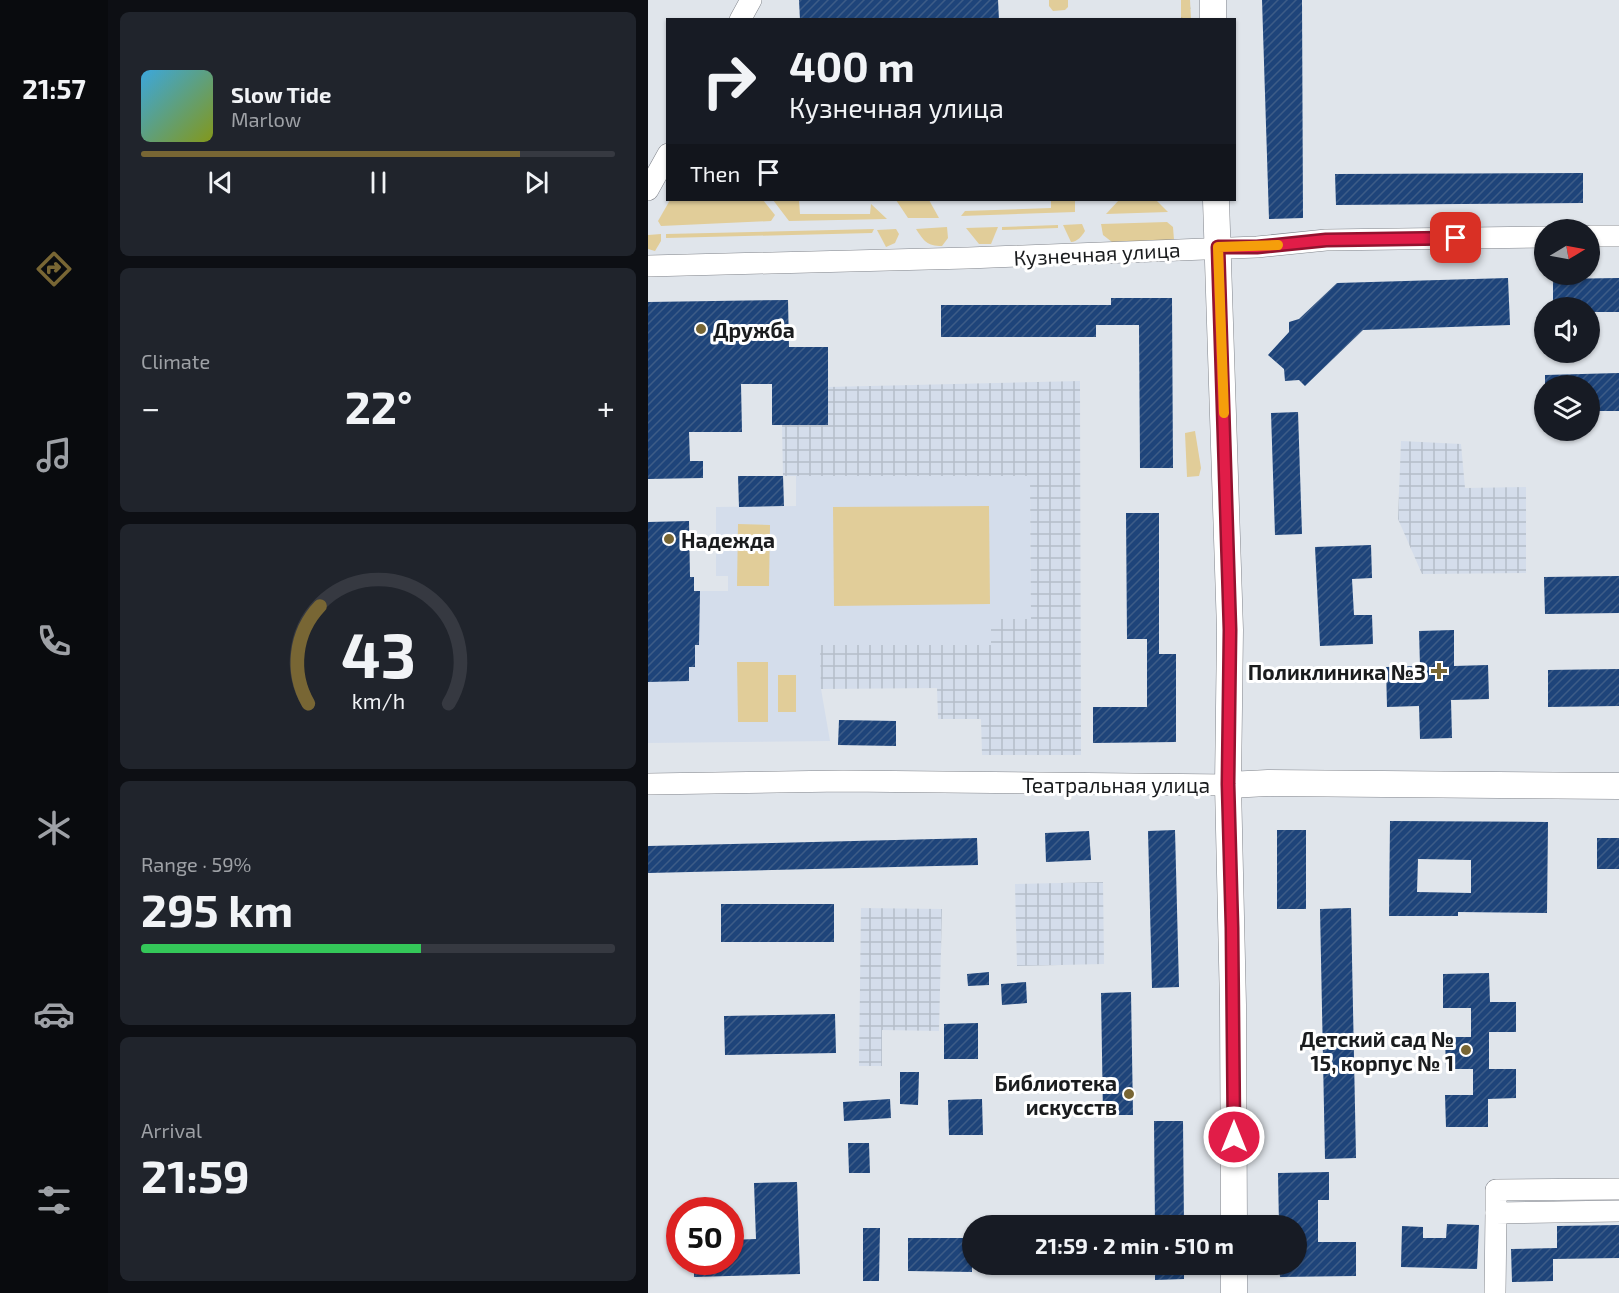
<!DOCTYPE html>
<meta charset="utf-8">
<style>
:root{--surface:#171b24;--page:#20242c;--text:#f1f3f6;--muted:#9ea1a6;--line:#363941;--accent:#786634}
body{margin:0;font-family:"Exo 2",sans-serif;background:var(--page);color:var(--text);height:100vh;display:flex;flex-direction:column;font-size:22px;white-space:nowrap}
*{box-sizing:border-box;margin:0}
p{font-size:20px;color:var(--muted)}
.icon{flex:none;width:33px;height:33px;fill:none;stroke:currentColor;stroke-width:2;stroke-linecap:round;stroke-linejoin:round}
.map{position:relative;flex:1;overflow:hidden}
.side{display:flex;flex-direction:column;gap:12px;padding:12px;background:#0d0f14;width:540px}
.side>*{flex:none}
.banner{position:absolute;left:18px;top:18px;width:570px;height:183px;border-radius:0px;box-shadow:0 2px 4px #0004;background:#171b24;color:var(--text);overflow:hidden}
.needle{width:39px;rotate:80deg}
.tools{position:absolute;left:886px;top:219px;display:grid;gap:12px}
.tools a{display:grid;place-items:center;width:66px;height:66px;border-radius:50%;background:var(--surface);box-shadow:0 2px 4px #0004;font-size:30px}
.speed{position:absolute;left:18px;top:1197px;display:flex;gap:12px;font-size:30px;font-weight:700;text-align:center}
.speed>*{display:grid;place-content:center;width:78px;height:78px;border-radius:50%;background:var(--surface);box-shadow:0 2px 4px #0004;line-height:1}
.speed .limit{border:9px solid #d22;background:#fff;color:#111}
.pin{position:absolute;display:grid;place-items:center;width:51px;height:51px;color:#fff;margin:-26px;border-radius:12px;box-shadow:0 3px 9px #0006}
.me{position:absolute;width:66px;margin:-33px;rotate:0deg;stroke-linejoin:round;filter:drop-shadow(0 0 4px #0008)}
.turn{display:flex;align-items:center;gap:21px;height:126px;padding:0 24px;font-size:27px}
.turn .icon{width:78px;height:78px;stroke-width:2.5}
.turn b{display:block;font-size:42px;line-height:51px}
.then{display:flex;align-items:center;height:57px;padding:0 24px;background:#0003;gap:12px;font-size:22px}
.big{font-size:45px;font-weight:700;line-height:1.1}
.side .card{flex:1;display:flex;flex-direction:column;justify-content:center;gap:9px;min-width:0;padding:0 21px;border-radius:9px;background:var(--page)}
.side .dial{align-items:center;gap:0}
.dial svg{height:156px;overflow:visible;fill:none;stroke:var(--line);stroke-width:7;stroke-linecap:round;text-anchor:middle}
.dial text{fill:var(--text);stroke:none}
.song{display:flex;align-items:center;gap:18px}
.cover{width:72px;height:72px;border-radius:9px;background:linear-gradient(135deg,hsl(200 70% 55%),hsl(70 70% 35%))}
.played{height:6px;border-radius:3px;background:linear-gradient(90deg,var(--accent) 80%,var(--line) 80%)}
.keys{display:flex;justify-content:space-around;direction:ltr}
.heat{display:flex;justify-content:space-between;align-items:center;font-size:33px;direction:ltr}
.charge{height:9px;border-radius:4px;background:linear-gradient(90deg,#34c759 59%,var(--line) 0)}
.trip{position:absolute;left:314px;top:1215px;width:345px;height:60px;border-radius:30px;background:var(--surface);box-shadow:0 2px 4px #0004;font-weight:700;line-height:60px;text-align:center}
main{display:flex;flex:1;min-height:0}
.dock{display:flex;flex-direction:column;width:108px;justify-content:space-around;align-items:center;background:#090b0e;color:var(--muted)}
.dock .icon{width:42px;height:42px}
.dock .selected{color:var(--accent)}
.dock b{font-size:27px;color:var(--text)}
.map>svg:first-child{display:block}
.built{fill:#d4ddeb}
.industrial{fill:url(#industrial-grid)}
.green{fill:#e1cd99}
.forest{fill:url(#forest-crowns)}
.building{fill:url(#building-hatch);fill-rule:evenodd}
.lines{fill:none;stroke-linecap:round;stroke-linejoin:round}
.minor-casing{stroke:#80848b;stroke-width:22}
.major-casing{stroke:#80848b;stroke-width:27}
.minor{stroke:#fff;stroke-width:21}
.major{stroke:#fff;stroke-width:26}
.route-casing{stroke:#92132f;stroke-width:15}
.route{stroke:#e11d48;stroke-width:10}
.slow{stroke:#f59e0b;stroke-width:10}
.poi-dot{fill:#786634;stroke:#fff;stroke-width:2}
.labels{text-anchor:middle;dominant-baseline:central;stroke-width:6;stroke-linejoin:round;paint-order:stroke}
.street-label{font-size:21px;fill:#1a1c1e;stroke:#fff}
.poi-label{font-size:21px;font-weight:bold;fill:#1a1c1e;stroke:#fff;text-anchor:end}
</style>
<main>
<nav class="dock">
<b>21:57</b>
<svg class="icon selected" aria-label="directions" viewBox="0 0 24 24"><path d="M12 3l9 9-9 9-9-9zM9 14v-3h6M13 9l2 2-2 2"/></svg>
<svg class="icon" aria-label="music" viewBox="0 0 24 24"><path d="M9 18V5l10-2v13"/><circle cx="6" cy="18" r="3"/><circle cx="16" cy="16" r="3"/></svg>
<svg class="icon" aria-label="phone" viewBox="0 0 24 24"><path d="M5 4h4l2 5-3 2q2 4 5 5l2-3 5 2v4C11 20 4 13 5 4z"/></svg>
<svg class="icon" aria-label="climate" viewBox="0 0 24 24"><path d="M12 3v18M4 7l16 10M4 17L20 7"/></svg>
<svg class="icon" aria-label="car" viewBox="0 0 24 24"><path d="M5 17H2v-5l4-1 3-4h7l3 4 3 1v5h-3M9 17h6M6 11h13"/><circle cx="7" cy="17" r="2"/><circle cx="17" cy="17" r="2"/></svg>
<svg class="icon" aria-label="filters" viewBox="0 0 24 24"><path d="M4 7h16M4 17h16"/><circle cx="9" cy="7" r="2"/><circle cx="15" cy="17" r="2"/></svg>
</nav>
<section class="side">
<div class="card">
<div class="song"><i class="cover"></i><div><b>Slow Tide</b><p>Marlow</p></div></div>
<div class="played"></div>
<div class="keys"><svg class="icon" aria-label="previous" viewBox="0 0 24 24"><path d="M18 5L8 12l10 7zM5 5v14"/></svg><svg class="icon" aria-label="pause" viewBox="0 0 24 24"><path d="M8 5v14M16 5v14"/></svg><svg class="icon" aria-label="next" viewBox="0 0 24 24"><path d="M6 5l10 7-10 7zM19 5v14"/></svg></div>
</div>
<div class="card"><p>Climate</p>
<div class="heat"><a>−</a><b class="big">22°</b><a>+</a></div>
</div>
<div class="card dial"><svg viewBox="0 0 100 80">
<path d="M14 69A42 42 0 1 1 86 69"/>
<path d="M14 69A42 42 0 0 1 20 19" stroke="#786634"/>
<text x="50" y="56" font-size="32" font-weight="700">43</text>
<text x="50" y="72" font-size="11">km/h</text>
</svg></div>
<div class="card"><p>Range · 59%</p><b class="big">295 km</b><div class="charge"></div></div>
<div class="card"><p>Arrival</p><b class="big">21:59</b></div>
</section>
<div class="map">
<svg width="971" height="1293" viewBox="0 0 971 1293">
<defs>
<pattern id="industrial-grid" width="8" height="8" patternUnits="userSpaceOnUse" patternTransform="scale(1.5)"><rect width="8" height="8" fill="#d4ddeb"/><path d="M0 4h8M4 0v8" fill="none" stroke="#b5bdc9"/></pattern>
<pattern id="forest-crowns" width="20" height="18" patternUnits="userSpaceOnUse" patternTransform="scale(1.5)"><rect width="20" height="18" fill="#e1cd99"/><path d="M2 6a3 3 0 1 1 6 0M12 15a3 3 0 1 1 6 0" fill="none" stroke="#c0af83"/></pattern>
<pattern id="building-hatch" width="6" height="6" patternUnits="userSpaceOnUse" patternTransform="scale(1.5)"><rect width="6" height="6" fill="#1e447a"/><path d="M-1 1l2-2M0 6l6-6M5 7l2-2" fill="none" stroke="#3d5c87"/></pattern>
</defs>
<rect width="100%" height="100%" fill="#e0e5eb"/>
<path class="built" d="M 148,476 L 382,476 L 383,619 L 343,645 L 173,645 L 173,689 L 182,741 L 0,743 L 0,578 L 46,577 L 46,591 L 80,591 L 80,576 L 68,576 L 68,507 L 148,506 Z"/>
<g class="industrial">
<path d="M 432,381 L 433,755 L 334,755 L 333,719 L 290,719 L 289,688 L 173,689 L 172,645 L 343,645 L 343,619 L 383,619 L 382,476 L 135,476 L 134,425 L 180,387 Z"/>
<path d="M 753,441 L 813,444 L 817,488 L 878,487 L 878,573 L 774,574 L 750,519 Z"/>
<path d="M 455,882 L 456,964 L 369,966 L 367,884 Z"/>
<path d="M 213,908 L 294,909 L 291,1031 L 234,1030 L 234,1066 L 211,1066 Z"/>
</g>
<g class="green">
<path d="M 401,0 L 420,0 L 420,7 L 417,10 L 405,11 L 401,6 Z"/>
<path d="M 22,200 L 115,200 L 127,215 L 123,221 L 13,226 L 10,221 Z"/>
<path d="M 125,200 L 151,200 L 152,214 L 222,214 L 223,204 L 239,219 L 141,221 Z"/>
<path d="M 248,200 L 281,200 L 291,218 L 260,218 Z"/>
<path d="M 403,200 L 427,200 L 427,212 L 313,216 L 317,211 L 403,208 Z"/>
<path d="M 471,200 L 508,200 L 520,212 L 458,214 Z"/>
<path d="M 519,222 L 525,227 L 526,240 L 464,242 L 455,235 L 453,224 Z"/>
<path d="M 434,224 L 437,231 C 434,236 429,242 423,242 L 415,225 Z"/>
<path d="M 410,225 L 410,228 L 354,230 L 354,227 Z"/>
<path d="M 299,227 L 300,238 L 294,246 C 279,246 276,241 268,229 Z"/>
<path d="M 350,227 L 343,244 L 331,244 L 318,228 Z"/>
<path d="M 226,229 L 224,233 L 18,238 L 18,234 Z"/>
<path d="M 248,229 L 251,234 L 247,243 L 238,247 L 229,230 Z"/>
<path d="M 13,234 L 13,241 L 7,251 L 0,249 L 0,235 Z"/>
<path d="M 547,431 L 553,468 L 551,476 L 539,477 L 537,433 Z"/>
<path d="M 341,506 L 342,604 L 186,606 L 185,507 Z"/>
<path d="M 90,524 L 122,525 L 121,586 L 89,586 Z"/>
<path d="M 89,662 L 120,662 L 120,722 L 90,722 Z"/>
<rect x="130" y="675" width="18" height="37"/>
</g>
<path class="forest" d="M 533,0 L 542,0 L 543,19 L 533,19 Z"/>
<g class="building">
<path d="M 151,0 L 350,0 L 351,20 L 152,20 Z"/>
<path d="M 614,0 L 654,0 L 655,218 L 621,219 Z"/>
<path d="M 935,173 L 935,203 L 688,205 L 687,174 Z"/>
<path d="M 860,278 L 862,325 L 715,330 L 657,386 L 651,380 L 637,381 L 636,369 L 620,355 L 641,332 L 641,322 L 651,319 L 689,283 Z"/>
<path d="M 971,278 L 971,312 L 942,312 L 942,308 L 905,308 L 905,279 Z"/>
<path d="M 463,298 L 524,298 L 525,468 L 492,468 L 491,325 L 448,325 L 448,337 L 293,337 L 293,305 L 463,305 Z"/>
<path d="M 140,300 L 141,347 L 180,347 L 180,425 L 124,425 L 124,384 L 93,384 L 94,432 L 41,432 L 42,461 L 55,461 L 55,478 L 0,479 L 0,302 Z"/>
<path d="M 971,373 L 971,411 L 942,411 L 942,386 L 897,386 L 897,375 Z"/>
<path d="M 650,412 L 654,534 L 627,535 L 623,413 Z"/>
<path d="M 90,476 L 135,476 L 136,506 L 91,507 Z"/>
<path d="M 478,513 L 511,513 L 511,654 L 528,654 L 528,742 L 445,743 L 445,707 L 499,707 L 499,639 L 479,639 Z"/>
<path d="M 41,521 L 42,577 L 46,577 L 46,591 L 52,591 L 51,645 L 47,645 L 47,667 L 41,667 L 41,681 L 0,682 L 0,522 Z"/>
<path d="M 723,545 L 724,578 L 704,579 L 706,615 L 724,615 L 725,644 L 672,646 L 667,547 Z"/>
<path d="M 971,576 L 971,613 L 897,614 L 896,577 Z"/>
<path d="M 806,630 L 806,666 L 840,665 L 841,699 L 803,700 L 804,738 L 772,739 L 771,706 L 739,707 L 738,667 L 772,666 L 771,631 Z"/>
<path d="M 971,669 L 971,706 L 900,707 L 900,670 Z"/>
<path d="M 191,720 L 248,721 L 248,746 L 190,745 Z"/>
<path d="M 742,821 L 900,822 L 899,913 L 810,912 L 810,916 L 741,916 ZM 770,859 L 823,860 L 823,893 L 769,892 Z"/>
<path d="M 527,830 L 531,987 L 504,988 L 500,831 Z"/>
<rect x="629" y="830" width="29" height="79"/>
<path d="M 441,831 L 443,860 L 398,862 L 397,833 Z"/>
<path d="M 329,838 L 330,865 L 0,873 L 0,846 Z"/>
<rect x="949" y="838" width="22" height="31"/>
<rect x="73" y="904" width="113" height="38"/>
<path d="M 703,908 L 708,1158 L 677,1159 L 672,909 Z"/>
<path d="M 341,972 L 341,985 L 320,986 L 319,974 Z"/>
<path d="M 841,973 L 842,1002 L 868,1002 L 868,1032 L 841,1032 L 841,1069 L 868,1069 L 868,1098 L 840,1099 L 840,1127 L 798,1127 L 797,1095 L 825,1095 L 825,1069 L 798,1069 L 797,1037 L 823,1037 L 823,1008 L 795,1008 L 795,974 Z"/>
<path d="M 378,982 L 379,1003 L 354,1005 L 353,984 Z"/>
<path d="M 483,992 L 485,1115 L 455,1115 L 453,993 Z"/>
<path d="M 187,1014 L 188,1053 L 77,1055 L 76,1016 Z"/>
<path d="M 330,1023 L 330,1059 L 296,1059 L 296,1024 Z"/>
<path d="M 252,1072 L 271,1072 L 270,1105 L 252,1104 Z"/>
<path d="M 242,1099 L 243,1118 L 196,1121 L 195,1102 Z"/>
<path d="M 334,1099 L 335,1135 L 301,1135 L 300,1100 Z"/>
<path d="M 506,1121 L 535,1121 L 536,1226 L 507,1226 Z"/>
<path d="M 200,1143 L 221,1143 L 222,1173 L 201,1173 Z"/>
<path d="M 681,1172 L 681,1200 L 670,1200 L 670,1242 L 708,1242 L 708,1276 L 632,1277 L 631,1264 L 648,1264 L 648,1226 L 631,1226 L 630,1173 Z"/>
<path d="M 149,1182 L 152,1274 L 46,1277 L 46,1262 L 82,1262 L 82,1240 L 108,1239 L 106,1183 Z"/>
<path d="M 799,1224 L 831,1225 L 829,1269 L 753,1267 L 754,1226 L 775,1227 L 775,1238 L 798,1238 Z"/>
<path d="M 971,1225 L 971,1258 L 905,1259 L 905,1281 L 864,1282 L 863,1249 L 909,1248 L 909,1226 Z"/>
<path d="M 215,1228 L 232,1228 L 231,1281 L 215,1281 Z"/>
<path d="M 260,1238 L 324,1238 L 324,1272 L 260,1271 Z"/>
<path d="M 507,1264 L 536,1264 L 536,1279 L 507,1280 Z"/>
</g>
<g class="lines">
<defs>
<g id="minor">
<path d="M 92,20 L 103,0"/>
<path d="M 0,190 L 20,154"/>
<path d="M 942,236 L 971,236"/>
<path d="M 0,266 L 320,258 L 609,247 L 678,240 L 897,237"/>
<path d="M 0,784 L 195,781 L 580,785"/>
<path d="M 848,1213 L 848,1190 L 971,1189"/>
<path d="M 847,1293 L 848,1213 L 971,1211"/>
</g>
<g id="major">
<path d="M 565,0 L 565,20"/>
<path d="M 568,200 L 582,630 L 580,785 L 585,1005 L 586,1226"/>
<path d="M 580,785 L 620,783 L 971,786"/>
<path d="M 586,1264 L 586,1293"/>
</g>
</defs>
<use href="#minor" class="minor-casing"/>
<use href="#major" class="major-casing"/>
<use href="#minor" class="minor"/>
<use href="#major" class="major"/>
</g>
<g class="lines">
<defs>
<path id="route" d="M 586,1137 L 584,928 L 580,784 L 582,630 L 570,247 L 609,247 L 678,240 L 808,238"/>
</defs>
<use href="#route" class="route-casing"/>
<use href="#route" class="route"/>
<path class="slow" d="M 576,413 L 570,247 L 630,245"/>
</g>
<g class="poi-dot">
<circle cx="53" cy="329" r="6"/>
<circle cx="21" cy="539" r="6"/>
<path d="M788 662h6v6h6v6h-6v6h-6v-6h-6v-6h6z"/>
<circle cx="818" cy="1050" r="6"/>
<circle cx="481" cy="1094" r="6"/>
</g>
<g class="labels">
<g class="street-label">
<text transform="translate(449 253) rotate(-3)">Кузнечная улица</text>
<text x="468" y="784">Театральная улица</text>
</g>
<g class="poi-label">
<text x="65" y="329" text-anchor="start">Дружба</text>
<text x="33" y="539" text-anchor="start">Надежда</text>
<text x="778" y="671">Поликлиника №3</text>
<text x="806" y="1038">Детский сад №<tspan x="806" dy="24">15, корпус № 1</tspan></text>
<text x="469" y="1082">Библиотека<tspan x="469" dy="24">искусств</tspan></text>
</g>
</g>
</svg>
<div class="tools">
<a><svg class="needle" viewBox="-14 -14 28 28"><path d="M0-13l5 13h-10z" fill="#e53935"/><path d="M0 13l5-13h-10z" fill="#9ea1a6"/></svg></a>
<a><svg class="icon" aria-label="sound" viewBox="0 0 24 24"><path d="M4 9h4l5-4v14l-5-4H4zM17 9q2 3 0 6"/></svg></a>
<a><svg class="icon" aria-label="layers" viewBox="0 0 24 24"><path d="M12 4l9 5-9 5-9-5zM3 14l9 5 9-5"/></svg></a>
</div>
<div class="speed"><div class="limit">50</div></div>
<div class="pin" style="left:808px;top:238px;background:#d93025"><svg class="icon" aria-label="arrive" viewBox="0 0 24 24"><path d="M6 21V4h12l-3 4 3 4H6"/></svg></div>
<svg class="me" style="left:586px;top:1137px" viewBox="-20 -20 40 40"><circle r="17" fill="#e11d48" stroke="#fff" stroke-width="3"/><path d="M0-11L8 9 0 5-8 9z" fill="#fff"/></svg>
<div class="trip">21:59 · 2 min · 510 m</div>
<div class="banner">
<div class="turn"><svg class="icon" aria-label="right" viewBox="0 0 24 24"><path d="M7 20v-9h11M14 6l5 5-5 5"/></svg><div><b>400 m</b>Кузнечная улица</div></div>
<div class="then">Then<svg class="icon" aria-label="arrive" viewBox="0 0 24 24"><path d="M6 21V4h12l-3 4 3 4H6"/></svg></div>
</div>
</div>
</main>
